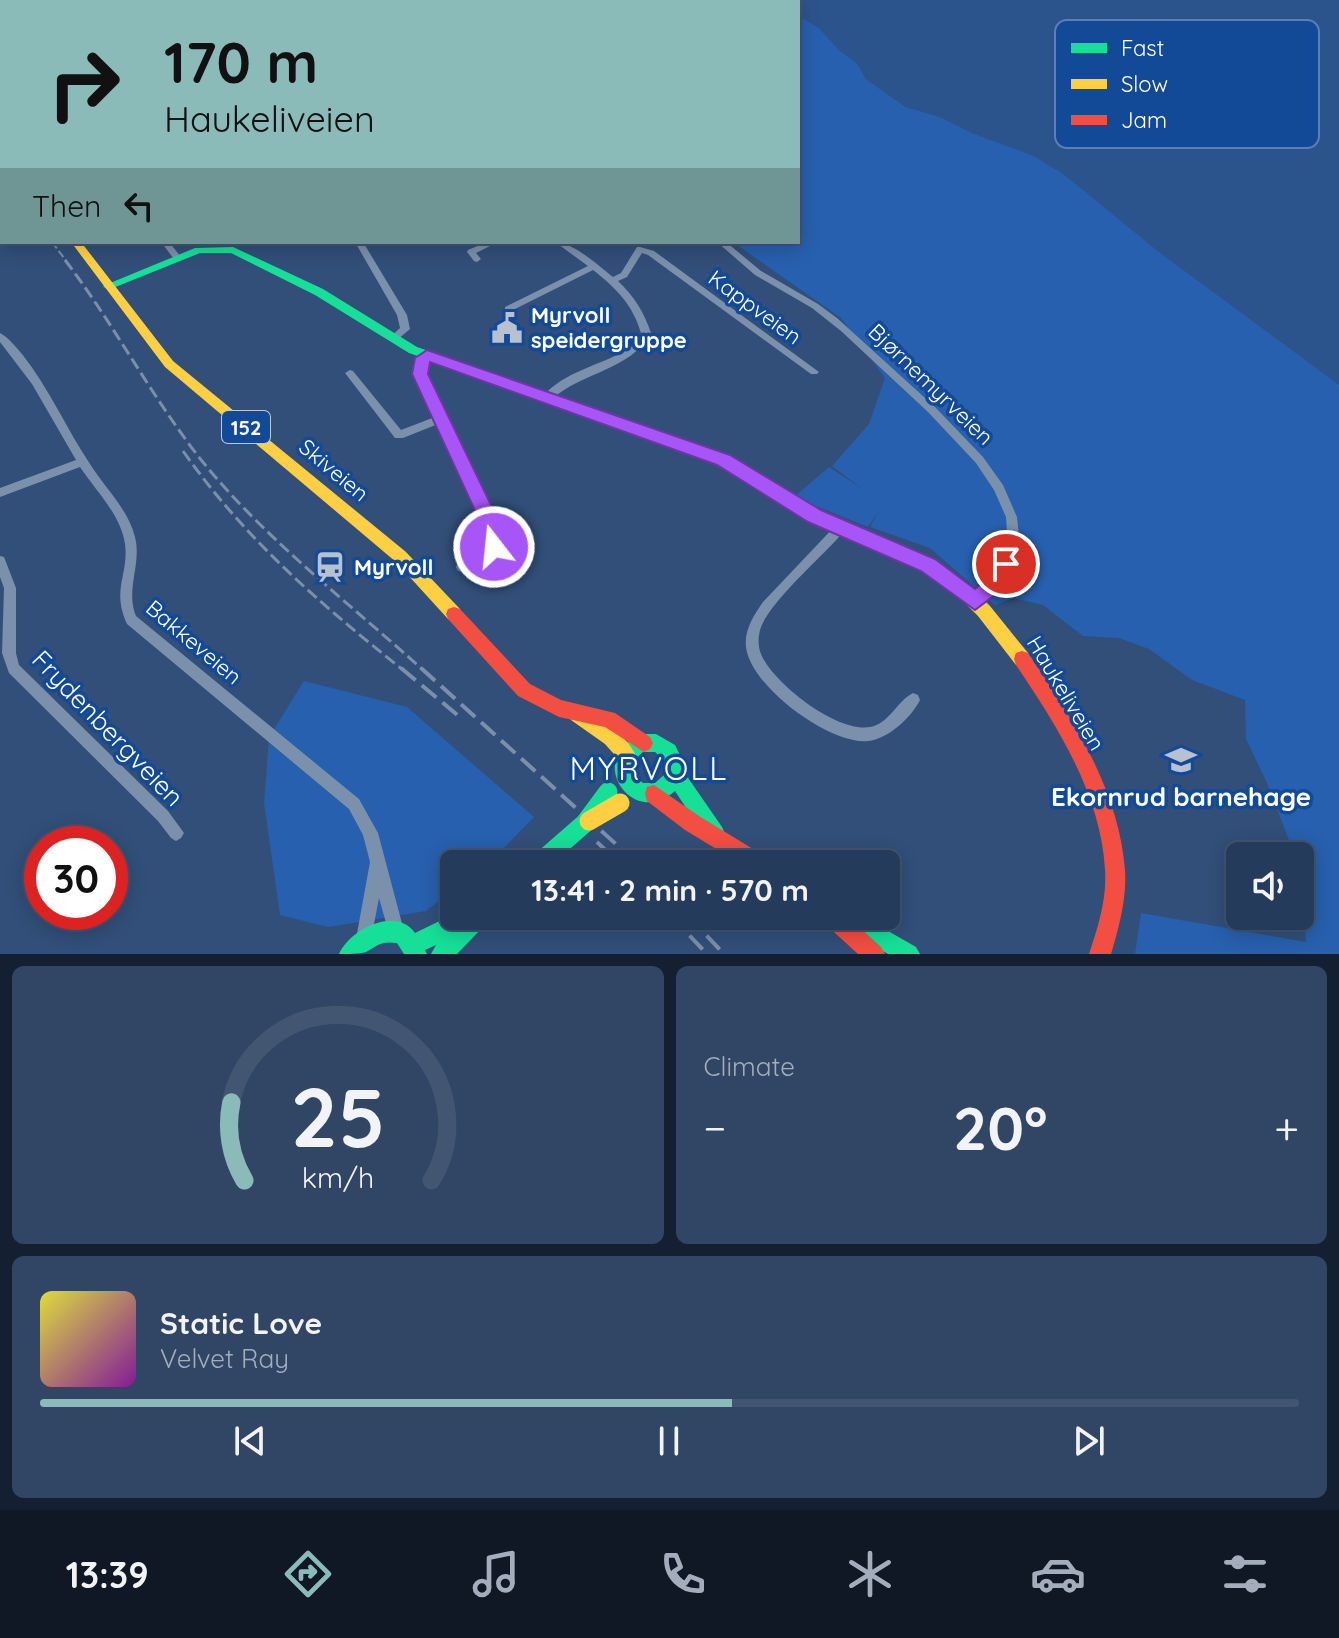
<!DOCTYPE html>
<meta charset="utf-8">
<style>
:root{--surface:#253b5b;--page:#314664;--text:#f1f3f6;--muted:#a3adbb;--line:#425571;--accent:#8bbbb9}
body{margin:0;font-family:Quicksand,sans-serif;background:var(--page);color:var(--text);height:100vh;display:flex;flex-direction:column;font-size:30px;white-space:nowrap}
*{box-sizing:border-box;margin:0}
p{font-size:26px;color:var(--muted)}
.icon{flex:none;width:44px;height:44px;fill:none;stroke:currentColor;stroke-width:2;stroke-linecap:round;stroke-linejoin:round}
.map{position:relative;height:954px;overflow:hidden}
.side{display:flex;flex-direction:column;gap:12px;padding:12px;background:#142032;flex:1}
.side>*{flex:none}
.top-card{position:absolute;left:0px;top:0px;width:800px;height:244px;box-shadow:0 4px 20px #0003,0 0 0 2px var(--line);background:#8bbbb9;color:#111;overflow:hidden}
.tools{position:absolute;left:1226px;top:842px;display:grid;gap:16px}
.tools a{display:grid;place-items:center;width:88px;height:88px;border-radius:12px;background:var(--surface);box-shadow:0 4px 20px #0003,0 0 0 2px var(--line);font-size:40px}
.speed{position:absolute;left:24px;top:826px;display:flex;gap:16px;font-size:40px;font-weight:700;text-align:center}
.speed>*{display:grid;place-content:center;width:104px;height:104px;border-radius:50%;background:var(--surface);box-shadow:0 4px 20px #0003,0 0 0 2px var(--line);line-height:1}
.speed .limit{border:12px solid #d22;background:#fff;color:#111}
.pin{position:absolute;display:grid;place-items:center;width:68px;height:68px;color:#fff;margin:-34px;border:4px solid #fff;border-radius:50%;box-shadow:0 2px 8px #0007}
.me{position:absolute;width:88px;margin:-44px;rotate:344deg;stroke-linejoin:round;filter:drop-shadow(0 0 6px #0008)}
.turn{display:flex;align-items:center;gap:28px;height:168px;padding:0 32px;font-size:36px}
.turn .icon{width:104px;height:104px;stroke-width:2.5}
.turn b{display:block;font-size:56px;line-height:68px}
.then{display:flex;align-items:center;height:76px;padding:0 32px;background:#0003;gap:16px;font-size:30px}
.big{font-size:60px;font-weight:700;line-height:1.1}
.side .tile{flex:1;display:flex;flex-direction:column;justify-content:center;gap:12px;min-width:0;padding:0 28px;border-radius:12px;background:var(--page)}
.side .dial{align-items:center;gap:0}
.dial svg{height:208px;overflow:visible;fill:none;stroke:var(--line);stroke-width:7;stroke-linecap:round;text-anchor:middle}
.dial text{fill:var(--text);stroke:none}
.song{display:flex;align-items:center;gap:24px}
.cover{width:96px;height:96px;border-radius:12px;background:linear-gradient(135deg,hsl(60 70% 55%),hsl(290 70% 35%))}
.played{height:8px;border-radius:4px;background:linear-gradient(90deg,var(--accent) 55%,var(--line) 55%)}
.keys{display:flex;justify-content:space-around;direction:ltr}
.heat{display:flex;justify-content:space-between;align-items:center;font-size:44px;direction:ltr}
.side .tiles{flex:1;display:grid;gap:12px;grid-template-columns:1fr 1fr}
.tile:last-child{grid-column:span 2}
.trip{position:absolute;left:440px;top:850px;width:460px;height:80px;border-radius:12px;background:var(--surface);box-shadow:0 4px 20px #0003,0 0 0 2px var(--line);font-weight:700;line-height:80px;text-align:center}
.tabs{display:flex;height:128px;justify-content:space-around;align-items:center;background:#0f1824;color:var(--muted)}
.tabs .icon{width:56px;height:56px}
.tabs .selected{color:var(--accent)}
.tabs b{font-size:36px;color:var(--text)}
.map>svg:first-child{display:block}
.green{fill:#2760ae}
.water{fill:#2c548c}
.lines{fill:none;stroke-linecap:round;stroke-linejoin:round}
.street{fill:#7b90ab;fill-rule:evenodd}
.fast{fill:#16e098;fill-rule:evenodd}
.slow{fill:#ffcf43;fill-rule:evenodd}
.jam{fill:#f24e42;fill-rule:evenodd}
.rail-far2{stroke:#7c8faa;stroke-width:2;stroke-dasharray:8 3;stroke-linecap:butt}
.rail-far1{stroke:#7c8faa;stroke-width:3;stroke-dasharray:12 5;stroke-linecap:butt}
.rail{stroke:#7c8faa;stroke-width:4;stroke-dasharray:19 8;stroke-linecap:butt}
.fast-bridge{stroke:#16e098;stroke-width:19}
.slow-bridge{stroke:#ffcf43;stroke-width:19}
.route{fill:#a855f7;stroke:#6d37a1;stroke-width:2}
.labels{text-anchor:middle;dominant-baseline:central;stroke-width:7;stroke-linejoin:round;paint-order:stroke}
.shield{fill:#134a97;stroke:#b8c9e0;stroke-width:2}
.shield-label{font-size:20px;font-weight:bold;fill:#fff}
.street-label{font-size:22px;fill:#fff;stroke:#134a97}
.poi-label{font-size:22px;font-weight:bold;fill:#fff;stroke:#134a97;text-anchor:start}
.near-street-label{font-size:26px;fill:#fff;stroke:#134a97}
.near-poi-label{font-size:26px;font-weight:bold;fill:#fff;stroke:#134a97}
.near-quarter-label{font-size:32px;letter-spacing:2px;fill:#fff;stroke:#134a97}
.key{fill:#134a97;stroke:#5a80b6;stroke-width:2}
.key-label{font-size:22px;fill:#fff}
</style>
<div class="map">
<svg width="1339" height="954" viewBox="0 0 1339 954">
<rect width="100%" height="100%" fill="#314f79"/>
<g class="green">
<path d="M 798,15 L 819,28 L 839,50 L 857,63 L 866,79 L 906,107 L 940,117 L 972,133 L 1032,155 L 1062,173 L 1339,385 L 1339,954 L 1135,954 L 1141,913 L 1306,942 L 1300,856 L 1295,856 L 1267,783 L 1246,739 L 1245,700 L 1192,680 L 1149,649 L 1119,638 L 1083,636 L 1043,605 L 1013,598 L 995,605 L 930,548 L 870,527 L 879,511 L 868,527 L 794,497 L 829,467 L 861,488 L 832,466 L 869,424 L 885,378 L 841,318 L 733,242 L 798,242 Z"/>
<path d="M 304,681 L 407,707 L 534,817 L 488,864 L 454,864 L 454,889 L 426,911 L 347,924 L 328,927 L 280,915 L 264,803 L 269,737 Z"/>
</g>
<path class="water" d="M 768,0 L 1339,0 L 1339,385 L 1160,253 L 1062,173 L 1032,155 L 972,133 L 940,117 L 906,107 L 866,79 L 857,63 L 839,50 L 819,28 L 798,15 L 798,2 Z"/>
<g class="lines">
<g class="street">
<path d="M 66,0 L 72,0 L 70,2 L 64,2 Z"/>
<path d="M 168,0 L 174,0 L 172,2 L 166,2 Z"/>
<path d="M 223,0 L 229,0 L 227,2 L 221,2 Z"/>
<path d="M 331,0 L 337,0 L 339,2 L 333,2 Z"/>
<path d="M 396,0 L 404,0 L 407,2 L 399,2 Z"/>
<path d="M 499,0 L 506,0 L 508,2 L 501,2 Z"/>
<rect x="0" y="110" width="2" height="5"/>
<path d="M 161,242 L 169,242 L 181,257 L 180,259 L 174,259 Z"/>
<path d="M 355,242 L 363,242 L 407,315 L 410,329 L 397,340 L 391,340 L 389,338 L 400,328 L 397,315 Z"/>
<path d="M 487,242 L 498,242 L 476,253 L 481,259 L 477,262 L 474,261 L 467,252 L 468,250 Z"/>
<path d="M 555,242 C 573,242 599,266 613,277 L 621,273 L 637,247 L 640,247 L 654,251 L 819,372 L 817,374 L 811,374 L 648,255 L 642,253 L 627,277 L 618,281 C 634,296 644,312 651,333 C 631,370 582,372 552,399 L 544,399 L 543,396 C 564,372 600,365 627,350 L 637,342 L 641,333 C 633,305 616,288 593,270 L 511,311 L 505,311 L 505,307 L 588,266 Z"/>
<path d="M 717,242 L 726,242 L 761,271 L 818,304 L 837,318 L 935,407 L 983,457 L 1003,485 L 1017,517 L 1020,546 L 1007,578 L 979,605 L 975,607 L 971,605 L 969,601 L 971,597 L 998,571 L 1008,546 L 1006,517 L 994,490 L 976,463 L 928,412 L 841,331 L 812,308 L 755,275 Z"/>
<path d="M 0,333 C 9,338 15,346 22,354 C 49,388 66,428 90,464 C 105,488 128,509 135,537 C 142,564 125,590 136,616 L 359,799 L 378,833 L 404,931 L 402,937 L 396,939 L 390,937 L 379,898 L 370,945 L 364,947 L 358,945 L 356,939 L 370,862 L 363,835 L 349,809 L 127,624 C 111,589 129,575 125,544 C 121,515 96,491 80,467 L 0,497 L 0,488 L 76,460 L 32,384 L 0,342 Z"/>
<path d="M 427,352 L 432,355 L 426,363 L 425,374 L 501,535 C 500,559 482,577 458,571 L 456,567 L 458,563 C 478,559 488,560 489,535 L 438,424 L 403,438 L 395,438 L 345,373 L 350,370 L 353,371 L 401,430 L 435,417 C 426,397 403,367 427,352 Z"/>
<path d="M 840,523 L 844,525 L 846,528 L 844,531 C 823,557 769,601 760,630 C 758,638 758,647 761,654 C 773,683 837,733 870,727 C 889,724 897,701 913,693 L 918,695 L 920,700 C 911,718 888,739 868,741 C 830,745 750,686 746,647 C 744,630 754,615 763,602 L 836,525 Z"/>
<path d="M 0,556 L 4,557 L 16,588 L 16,653 L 19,665 L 168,811 L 184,833 L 181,838 L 176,841 L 171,838 L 158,821 L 9,673 L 2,653 L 4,588 L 0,577 Z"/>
</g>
<g class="fast">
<path d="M 233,247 L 323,289 L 417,347 L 568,399 L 569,402 L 568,405 L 558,405 L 409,353 L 315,295 L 231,253 L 200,253 L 113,288 L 105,288 L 103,286 L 195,248 Z"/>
<path d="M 642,734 L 656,734 L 675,745 L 683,761 L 684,772 L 722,827 L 725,834 L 722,841 L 715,844 L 708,841 L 675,791 C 632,830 583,757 642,734 ZM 643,752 L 655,752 L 665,761 L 665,774 L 655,783 L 643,783 L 633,774 L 633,761 Z"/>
<path d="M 454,914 L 490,916 L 487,923 L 457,954 L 431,954 L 436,945 L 425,950 L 427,954 L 404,954 L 397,943 C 380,941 379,945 366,952 C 359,954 347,954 339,954 C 349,930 396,905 415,933 Z"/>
<path d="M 832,916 L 862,916 L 916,947 L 920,954 L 888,954 L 835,923 Z"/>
</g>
<g class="slow">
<path d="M 71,242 L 81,242 L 173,361 L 406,552 L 460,609 L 462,614 L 460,619 L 454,621 L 448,619 L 396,562 L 165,367 Z"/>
<path d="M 563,397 L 719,453 L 820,512 L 932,560 L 967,583 L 990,606 L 1028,653 L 1030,659 L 1028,665 L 1022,667 L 1016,665 L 978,616 L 955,593 L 922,570 L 810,520 L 709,461 L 558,405 L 557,402 L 558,399 Z"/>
<path d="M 577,705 C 598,714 627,735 636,756 L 633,762 L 627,765 L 621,762 L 605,744 L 571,720 L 568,714 L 571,708 Z"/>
</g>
<g class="jam">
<path d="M 0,162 L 2,163 L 2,170 L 0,169 Z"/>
<path d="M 454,607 L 460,609 L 530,684 L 561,700 L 615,713 L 650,737 L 653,743 L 650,749 L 644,752 L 605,727 L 559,717 L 518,696 L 448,619 L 446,614 L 448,609 Z"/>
<path d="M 1022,651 L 1028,653 C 1072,717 1119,790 1125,870 C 1127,898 1119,927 1111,954 L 1089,954 C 1098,927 1107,899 1105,870 C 1101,794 1057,726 1016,665 L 1014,659 L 1016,653 Z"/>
<path d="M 654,785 L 699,816 L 766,857 L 769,864 L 741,864 L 685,830 L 647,801 L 645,794 L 647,787 Z"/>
<path d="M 821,916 L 847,916 L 881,947 L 885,954 L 858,954 L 824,923 Z"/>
</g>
<path class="rail-far2" d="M 52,242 L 67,262"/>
<g class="rail-far1">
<path d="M 65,260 C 114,324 152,398 202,461 C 265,539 349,603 423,670"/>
<path d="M 183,451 C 246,540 319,603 403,670"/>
</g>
<g class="rail">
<path d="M 401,668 L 461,718"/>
<path d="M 421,668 L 638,864"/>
<path d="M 597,842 L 620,864"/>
<path d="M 671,916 L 707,954"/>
<path d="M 688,916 L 724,954"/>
</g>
<path class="fast-bridge" d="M 538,864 L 585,823 L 608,792"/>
<path class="slow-bridge" d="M 589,821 L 620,803"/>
</g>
<path class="route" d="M 427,350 L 730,455 L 821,510 L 935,559 L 975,589 L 989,576 L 999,558 L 1006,555 L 1013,558 L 1016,564 L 1004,588 L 975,610 L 921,571 L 808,522 L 717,465 L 430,362 L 428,374 L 503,530 L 501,553 L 494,556 L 487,553 L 484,530 L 412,374 L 415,358 Z"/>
<defs>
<symbol id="civic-bare" viewBox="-9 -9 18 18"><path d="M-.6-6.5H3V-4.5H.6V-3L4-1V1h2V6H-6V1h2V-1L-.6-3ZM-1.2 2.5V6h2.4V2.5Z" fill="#b7c1d0" stroke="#134a97" stroke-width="2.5" paint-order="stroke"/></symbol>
<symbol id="station-bare" viewBox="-9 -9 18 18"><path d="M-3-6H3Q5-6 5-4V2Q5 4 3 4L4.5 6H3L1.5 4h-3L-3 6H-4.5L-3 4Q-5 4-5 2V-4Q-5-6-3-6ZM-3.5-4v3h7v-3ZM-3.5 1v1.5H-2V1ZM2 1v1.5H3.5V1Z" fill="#b7c1d0" stroke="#134a97" stroke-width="2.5" paint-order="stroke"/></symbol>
<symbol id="school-bare" viewBox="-9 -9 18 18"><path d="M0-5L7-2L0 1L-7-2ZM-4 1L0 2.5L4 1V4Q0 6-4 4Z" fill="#b7c1d0" stroke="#134a97" stroke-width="2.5" paint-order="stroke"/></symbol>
</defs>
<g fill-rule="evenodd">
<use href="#civic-bare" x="485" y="306" width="44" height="44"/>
<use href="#station-bare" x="308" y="545" width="44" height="44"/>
<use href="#school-bare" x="1159" y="738" width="44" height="44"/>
</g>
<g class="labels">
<rect class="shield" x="222" y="411" width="48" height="32" rx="6"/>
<g class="shield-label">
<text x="246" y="427">152</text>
</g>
<g class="street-label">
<text transform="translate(755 307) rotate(36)">Kappveien</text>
<text transform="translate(931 384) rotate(44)">Bjørnemyrveien</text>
<text transform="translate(334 470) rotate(40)">Skiveien</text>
<text transform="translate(194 642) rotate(40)">Bakkeveien</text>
<text transform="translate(1066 693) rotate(59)">Haukeliveien</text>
</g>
<g class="poi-label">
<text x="531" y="315">Myrvoll<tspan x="531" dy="25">speidergruppe</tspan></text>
<text x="354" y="567">Myrvoll</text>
</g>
<g class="near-street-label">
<text transform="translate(108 728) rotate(46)">Frydenbergveien</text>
</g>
<g class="near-poi-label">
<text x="1181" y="796">Ekornrud barnehage</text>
</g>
<g class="near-quarter-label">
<text x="649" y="768">MYRVOLL</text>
</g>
</g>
<rect x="1055" y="20" width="264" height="128" rx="12" class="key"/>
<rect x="1071" y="43" width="36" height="10" fill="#16e098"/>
<rect x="1071" y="79" width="36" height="10" fill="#ffcf43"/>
<rect x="1071" y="115" width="36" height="10" fill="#f24e42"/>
<g class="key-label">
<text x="1121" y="56">Fast</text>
<text x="1121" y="92">Slow</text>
<text x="1121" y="128">Jam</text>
</g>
</svg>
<div class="tools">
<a><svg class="icon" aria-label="sound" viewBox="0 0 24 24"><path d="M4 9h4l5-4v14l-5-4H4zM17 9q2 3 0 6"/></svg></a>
</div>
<div class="speed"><div class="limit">30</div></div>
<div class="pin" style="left:1006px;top:564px;background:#d93025"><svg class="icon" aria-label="arrive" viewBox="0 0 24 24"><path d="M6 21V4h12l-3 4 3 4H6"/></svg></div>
<svg class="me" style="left:494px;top:547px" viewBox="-20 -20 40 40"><circle r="17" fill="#a855f7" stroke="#fff" stroke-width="3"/><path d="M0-11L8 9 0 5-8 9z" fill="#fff"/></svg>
<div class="trip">13:41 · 2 min · 570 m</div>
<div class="top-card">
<div class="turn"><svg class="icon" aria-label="right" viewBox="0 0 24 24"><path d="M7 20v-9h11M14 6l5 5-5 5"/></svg><div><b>170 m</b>Haukeliveien</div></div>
<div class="then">Then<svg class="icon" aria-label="left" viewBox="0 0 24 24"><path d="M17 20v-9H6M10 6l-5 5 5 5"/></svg></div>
</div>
</div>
<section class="side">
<div class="tiles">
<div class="tile dial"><svg viewBox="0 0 100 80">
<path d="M14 69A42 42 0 1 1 86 69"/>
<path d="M14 69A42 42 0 0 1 9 39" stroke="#8bbbb9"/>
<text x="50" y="56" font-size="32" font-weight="700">25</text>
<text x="50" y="72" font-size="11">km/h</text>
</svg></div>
<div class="tile"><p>Climate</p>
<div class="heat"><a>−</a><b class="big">20°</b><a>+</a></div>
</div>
<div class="tile">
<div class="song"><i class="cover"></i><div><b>Static Love</b><p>Velvet Ray</p></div></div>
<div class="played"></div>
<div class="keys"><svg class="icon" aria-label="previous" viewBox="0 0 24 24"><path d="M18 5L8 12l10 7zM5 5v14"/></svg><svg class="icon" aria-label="pause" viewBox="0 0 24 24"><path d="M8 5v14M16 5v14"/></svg><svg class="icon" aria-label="next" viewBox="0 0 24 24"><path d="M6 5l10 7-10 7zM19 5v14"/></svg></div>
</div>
</div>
</section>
<nav class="tabs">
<b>13:39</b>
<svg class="icon selected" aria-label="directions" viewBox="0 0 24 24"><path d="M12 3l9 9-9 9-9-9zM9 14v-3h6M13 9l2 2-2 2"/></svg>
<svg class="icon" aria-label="music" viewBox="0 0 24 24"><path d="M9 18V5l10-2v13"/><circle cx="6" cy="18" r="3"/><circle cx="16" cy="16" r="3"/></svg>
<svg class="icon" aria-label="phone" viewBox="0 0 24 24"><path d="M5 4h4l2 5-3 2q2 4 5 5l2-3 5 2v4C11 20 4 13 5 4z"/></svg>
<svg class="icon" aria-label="climate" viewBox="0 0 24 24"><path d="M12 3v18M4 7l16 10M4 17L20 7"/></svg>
<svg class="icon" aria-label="car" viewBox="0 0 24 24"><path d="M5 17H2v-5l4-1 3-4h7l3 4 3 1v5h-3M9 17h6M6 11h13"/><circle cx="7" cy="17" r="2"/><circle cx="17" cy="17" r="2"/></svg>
<svg class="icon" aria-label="filters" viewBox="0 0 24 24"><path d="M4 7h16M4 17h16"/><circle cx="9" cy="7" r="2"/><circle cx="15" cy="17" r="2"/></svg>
</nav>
